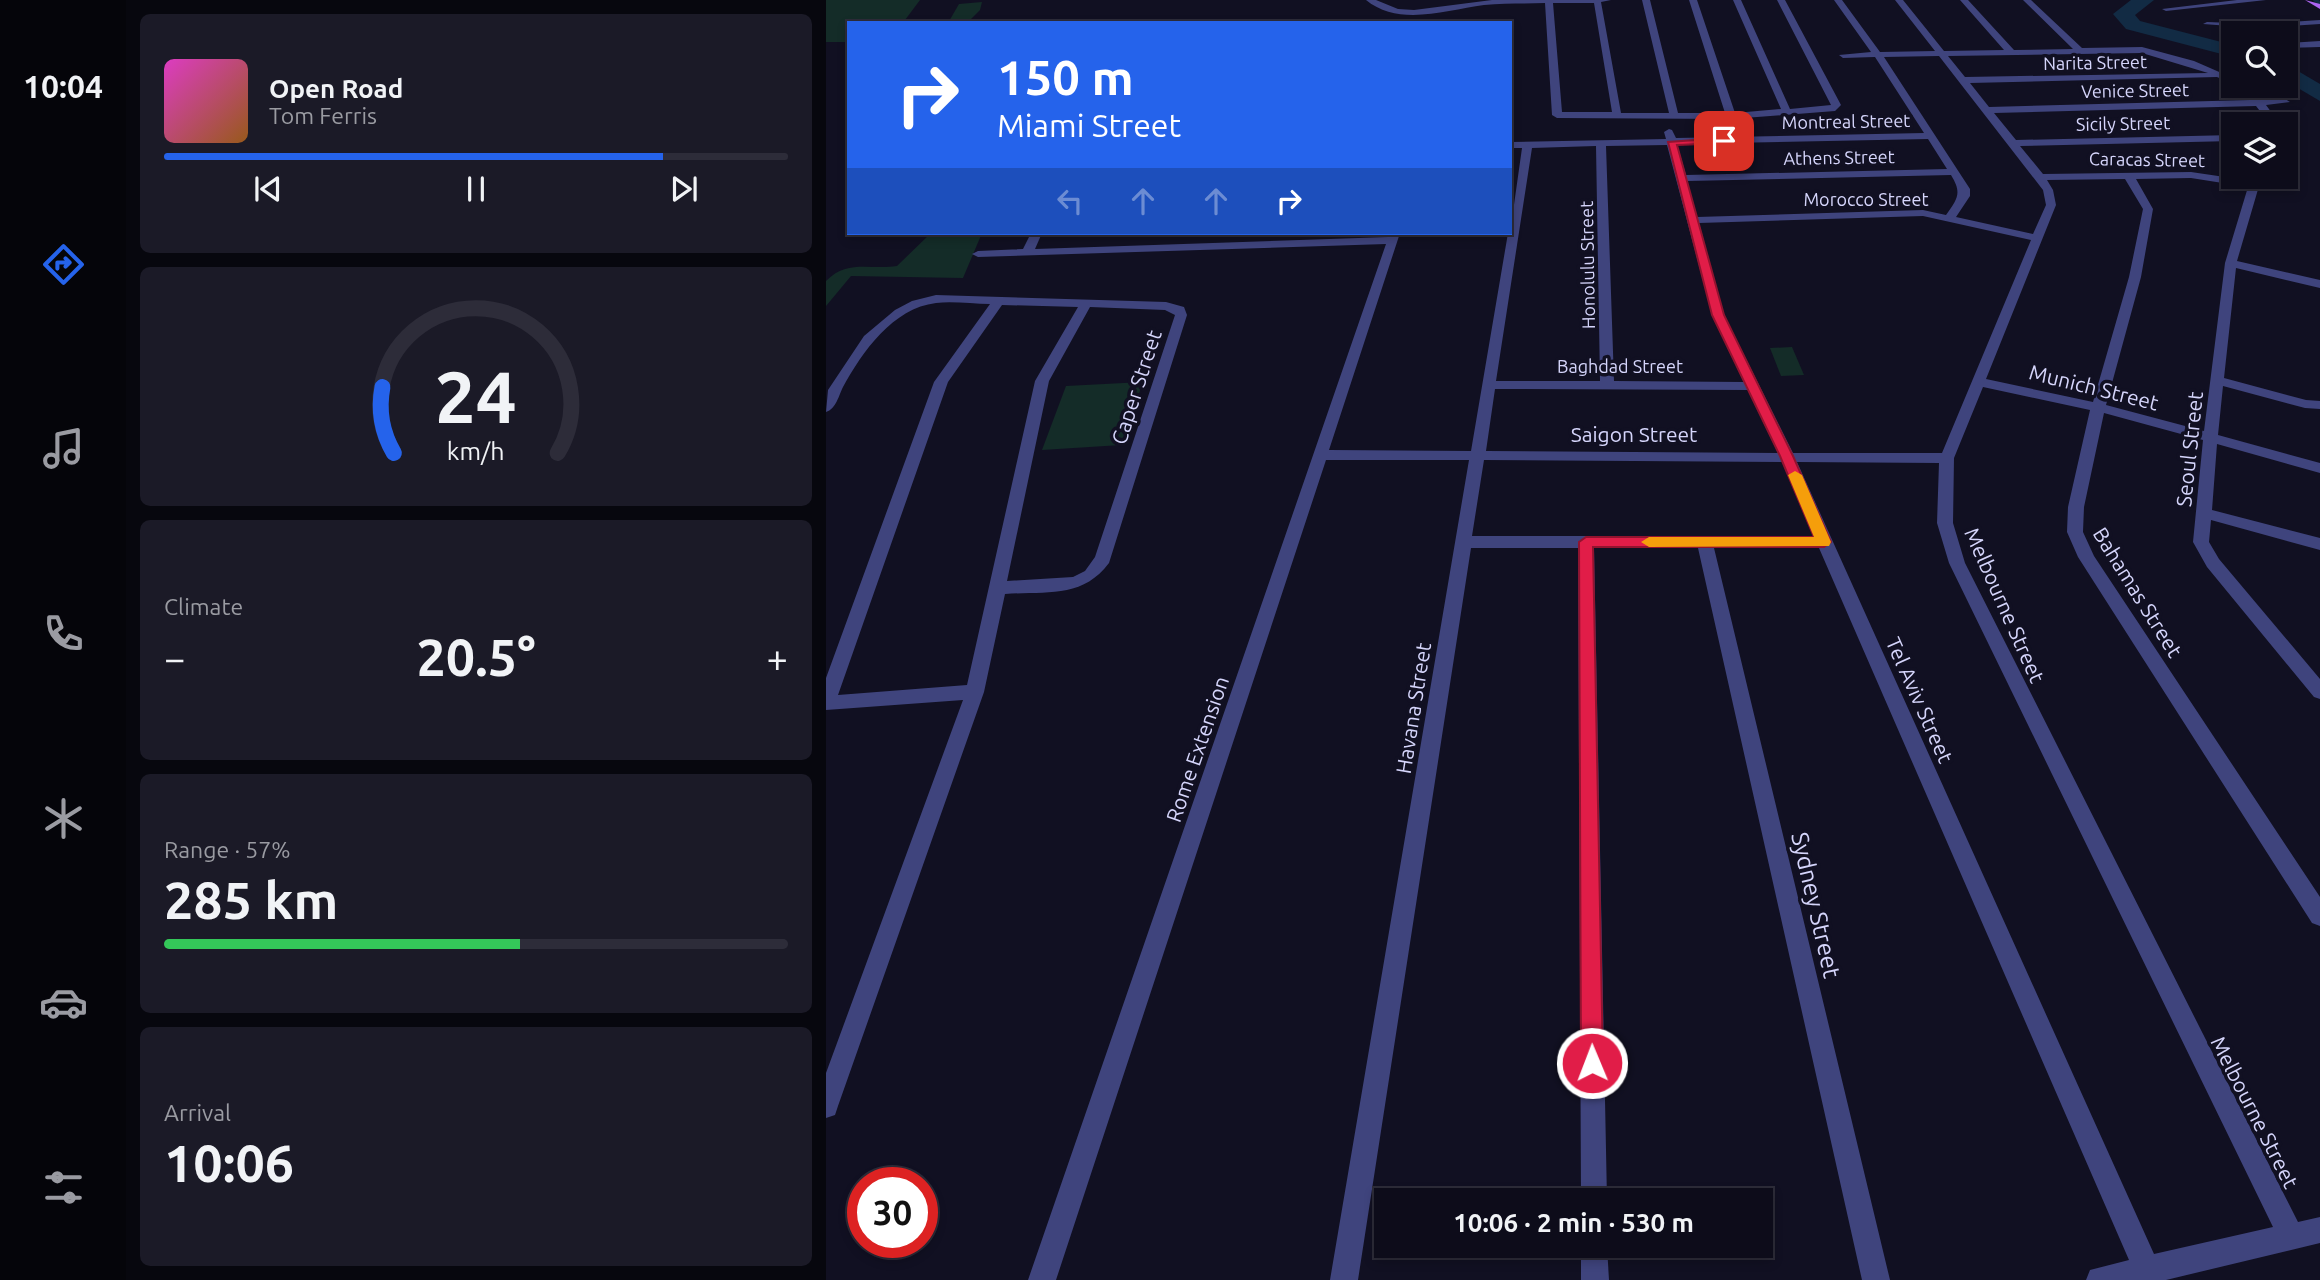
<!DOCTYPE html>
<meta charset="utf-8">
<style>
:root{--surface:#0d0c1a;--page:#1b1a27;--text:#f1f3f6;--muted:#9a9ba2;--line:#2d2c39;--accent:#2563eb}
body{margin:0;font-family:Ubuntu,sans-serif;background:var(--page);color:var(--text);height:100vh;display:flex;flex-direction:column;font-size:26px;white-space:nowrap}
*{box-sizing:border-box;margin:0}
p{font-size:23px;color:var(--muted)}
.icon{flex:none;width:38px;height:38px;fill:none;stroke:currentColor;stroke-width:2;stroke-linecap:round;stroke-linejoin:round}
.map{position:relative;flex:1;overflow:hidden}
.side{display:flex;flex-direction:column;gap:14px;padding:14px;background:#07070e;width:700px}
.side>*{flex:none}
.guide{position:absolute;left:21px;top:21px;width:665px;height:214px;border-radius:0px;box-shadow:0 4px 10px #0003,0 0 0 2px var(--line);background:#2563eb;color:#fff;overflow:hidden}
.controls{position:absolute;left:1395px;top:21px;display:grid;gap:14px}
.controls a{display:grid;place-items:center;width:77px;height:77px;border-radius:0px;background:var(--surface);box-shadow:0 4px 10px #0003,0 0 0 2px var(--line);font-size:35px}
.speed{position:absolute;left:21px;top:1167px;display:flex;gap:14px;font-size:35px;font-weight:700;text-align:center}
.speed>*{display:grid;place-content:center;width:91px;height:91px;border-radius:50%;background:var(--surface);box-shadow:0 4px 10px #0003,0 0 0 2px var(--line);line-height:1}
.speed .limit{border:10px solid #d22;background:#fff;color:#111}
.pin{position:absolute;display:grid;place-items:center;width:60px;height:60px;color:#fff;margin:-30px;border-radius:14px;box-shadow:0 4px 10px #0006}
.me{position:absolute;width:77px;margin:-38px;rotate:359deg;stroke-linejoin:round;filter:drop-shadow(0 0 5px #0008)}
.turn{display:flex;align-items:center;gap:24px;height:147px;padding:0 35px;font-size:32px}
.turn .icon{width:91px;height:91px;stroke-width:2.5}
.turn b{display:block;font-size:49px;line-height:60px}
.lanes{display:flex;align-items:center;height:66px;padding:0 35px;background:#0003;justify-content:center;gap:35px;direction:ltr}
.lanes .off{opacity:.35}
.big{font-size:52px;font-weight:700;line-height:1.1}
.side .tile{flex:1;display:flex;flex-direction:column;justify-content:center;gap:10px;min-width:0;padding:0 24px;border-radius:10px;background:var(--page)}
.side .dial{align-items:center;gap:0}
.dial svg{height:182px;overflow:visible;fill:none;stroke:var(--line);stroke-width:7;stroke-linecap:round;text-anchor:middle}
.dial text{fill:var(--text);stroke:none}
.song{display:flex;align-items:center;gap:21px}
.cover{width:84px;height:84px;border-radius:10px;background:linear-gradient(135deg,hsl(310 70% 55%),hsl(30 70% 35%))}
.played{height:7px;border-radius:4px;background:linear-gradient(90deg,var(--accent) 80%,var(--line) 80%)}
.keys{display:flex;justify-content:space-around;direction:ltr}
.heat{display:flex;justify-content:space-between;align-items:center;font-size:38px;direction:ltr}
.charge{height:10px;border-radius:5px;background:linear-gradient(90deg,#34c759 57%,var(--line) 0)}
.trip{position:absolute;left:548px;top:1188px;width:399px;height:70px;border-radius:0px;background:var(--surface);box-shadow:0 4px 10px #0003,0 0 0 2px var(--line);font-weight:700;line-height:70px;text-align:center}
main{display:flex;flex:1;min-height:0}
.dock{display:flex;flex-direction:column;width:126px;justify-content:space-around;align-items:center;background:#05050a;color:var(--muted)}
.dock .icon{width:49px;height:49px}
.dock .on{color:var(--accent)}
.dock b{font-size:32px;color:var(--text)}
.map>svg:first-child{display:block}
.green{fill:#142c28}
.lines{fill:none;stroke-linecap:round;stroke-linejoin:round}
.stream{stroke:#122b44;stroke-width:3.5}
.river{fill:#122b44;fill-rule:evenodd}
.minor{fill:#3f447d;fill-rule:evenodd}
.major{fill:#ad65f2;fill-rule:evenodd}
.route{fill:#e11d48;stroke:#92132f;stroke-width:2}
.slow{fill:#f59e0b}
.labels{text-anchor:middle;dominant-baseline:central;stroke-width:7;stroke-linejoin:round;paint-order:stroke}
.far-street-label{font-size:18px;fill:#d5d5fb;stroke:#111022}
.street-label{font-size:21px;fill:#d5d5fb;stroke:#111022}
.near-street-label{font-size:24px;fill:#d5d5fb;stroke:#111022}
</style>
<main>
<nav class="dock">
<b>10:04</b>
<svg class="icon on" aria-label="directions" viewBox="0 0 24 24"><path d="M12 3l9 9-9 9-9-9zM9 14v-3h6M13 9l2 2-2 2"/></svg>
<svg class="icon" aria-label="music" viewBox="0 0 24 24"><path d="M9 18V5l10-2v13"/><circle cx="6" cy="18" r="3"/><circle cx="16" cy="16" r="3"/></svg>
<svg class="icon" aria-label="phone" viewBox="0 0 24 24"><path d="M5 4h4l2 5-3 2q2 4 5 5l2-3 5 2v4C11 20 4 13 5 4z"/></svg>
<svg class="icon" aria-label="climate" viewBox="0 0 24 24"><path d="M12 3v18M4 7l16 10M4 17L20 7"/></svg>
<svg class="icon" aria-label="car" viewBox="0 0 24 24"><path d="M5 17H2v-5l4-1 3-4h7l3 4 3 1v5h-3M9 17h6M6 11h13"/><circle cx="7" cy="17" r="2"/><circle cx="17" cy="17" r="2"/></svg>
<svg class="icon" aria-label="filters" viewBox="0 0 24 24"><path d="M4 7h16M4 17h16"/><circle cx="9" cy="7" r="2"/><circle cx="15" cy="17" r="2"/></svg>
</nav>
<section class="side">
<div class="tile">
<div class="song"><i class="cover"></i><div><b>Open Road</b><p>Tom Ferris</p></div></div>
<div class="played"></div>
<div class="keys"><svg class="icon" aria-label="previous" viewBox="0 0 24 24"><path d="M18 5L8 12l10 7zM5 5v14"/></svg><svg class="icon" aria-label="pause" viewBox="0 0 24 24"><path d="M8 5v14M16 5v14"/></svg><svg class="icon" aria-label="next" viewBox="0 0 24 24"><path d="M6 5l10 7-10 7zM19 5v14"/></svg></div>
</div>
<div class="tile dial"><svg viewBox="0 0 100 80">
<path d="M14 69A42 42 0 1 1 86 69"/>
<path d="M14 69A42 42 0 0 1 9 40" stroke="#2563eb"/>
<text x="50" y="56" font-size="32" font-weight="700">24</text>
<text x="50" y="72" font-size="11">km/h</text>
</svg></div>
<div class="tile"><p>Climate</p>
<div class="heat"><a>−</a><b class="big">20.5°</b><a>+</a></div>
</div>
<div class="tile"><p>Range · 57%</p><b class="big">285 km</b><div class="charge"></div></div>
<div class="tile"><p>Arrival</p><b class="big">10:06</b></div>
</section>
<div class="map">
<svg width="1494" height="1280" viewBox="0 0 1494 1280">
<rect width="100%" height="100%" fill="#111022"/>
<g class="green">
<path d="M 0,0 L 94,0 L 79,20 L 23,23 L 23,42 L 0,42 Z"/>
<path d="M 156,2 L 154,10 L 141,23 L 122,23 L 133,4 Z"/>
<path d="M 105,233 L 156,233 L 137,278 L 25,276 L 0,306 L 0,281 C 21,259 44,270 71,266 Z"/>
<path d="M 966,347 L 978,375 L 955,376 L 944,348 Z"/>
<path d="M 317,382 L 295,445 L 216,450 L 240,386 Z"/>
</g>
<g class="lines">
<path class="stream" d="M 1489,0 L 1494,3"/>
<g class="river">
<path d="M 1305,0 L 1328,0 L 1309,15 L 1314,21 L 1407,45 L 1407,57 L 1300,29 L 1287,14 Z"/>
<path d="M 1460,64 L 1494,84 L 1494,101 L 1460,81 Z"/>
</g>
<g class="minor">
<path d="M 540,0 L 550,0 L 572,9 L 588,10 L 666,0 L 785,0 L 775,2 L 795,113 L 843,113 L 816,0 L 824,0 L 852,113 L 899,113 L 863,0 L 871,0 L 909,113 L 955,109 L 907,0 L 915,0 L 964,109 L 1005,105 L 951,0 L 959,0 L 1015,105 L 1009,111 L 905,119 L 731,118 L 726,115 L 719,3 C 699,4 678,3 658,5 C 620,10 573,27 540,0 ZM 727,3 L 768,3 L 786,112 L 736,112 Z"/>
<path d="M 1008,0 L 1016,0 L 1054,52 L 1109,51 L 1069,0 L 1077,0 L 1118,51 L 1178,50 L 1134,0 L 1142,0 L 1188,50 L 1247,49 L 1197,0 L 1205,0 L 1256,48 L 1316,47 L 1368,61 L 1407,78 L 1407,84 L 1391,77 L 1144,83 L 1163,107 L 1424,100 L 1409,86 L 1418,86 L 1435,100 L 1459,99 L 1464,102 L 1440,105 L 1454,124 L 1444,124 L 1430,106 L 1168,113 L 1190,140 L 1407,135 L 1407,141 L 1194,146 L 1217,174 L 1365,172 L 1426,181 L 1430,177 L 1441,177 L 1433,186 L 1411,261 L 1494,280 L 1494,288 L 1410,268 L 1398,378 L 1480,400 L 1494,401 L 1494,409 L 1479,408 L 1397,386 L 1392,435 L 1494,463 L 1494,473 L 1391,444 L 1386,510 L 1494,538 L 1494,550 L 1385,520 L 1383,542 L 1393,559 L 1494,679 L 1494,699 L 1488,697 L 1381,567 L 1367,542 L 1377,440 L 1278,413 L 1258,507 L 1257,532 L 1268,556 L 1494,897 L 1494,926 L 1486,923 L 1252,557 L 1241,532 L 1242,507 L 1264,410 L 1157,387 L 1128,458 L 1127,523 L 1139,563 L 1472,1222 L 1494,1217 L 1494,1243 L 1340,1280 L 1260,1280 L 1264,1270 L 1303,1260 L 993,548 L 888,548 L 1064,1280 L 1036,1280 L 872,548 L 768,548 L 781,1200 L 755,1200 L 752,548 L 645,548 L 532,1280 L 504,1280 L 643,460 L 500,460 L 230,1280 L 202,1280 L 560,244 L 152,257 L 146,254 L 152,251 L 197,249 L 205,233 L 216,233 L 209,249 L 562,237 L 564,233 L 574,233 L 503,450 L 645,451 L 682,233 L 684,233 L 696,148 L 684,148 L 684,142 L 840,139 L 838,132 L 843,129 L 846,130 L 850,138 L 1098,133 L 1049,57 L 1017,58 L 1013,55 L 1045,52 ZM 1316,53 L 1382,73 L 1139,77 L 1122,56 ZM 1113,56 L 1217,190 L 1220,205 L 1207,234 L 1130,217 L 1144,196 L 1144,189 L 1058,57 ZM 1102,139 L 1121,169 L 860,175 L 851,144 ZM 841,145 L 886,315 L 918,382 L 788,381 L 780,146 ZM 770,146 L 774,381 L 670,381 L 706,148 ZM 1125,175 C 1136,193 1132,198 1120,215 L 1097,210 L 871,217 L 861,181 ZM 1365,178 L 1422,187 L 1399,263 L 1378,431 L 1280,405 L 1315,277 L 1327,209 L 1310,179 ZM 1299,179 L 1317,209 L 1303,277 L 1267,402 L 1160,379 L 1230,205 L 1227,190 L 1221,180 ZM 1097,216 L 1205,240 L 1116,453 L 967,453 L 898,315 L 873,223 ZM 669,389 L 922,390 L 952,453 L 660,451 ZM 658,460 L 956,462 L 989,536 L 646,536 ZM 971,462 L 1113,463 L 1111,523 L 1123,563 L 1447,1227 L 1328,1254 Z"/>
<path d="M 1411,0 L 1440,0 L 1340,11 L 1336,9 Z"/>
<path d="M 1494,20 L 1494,24 L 1431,28 L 1377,24 L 1381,22 L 1431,24 Z"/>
<path d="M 1494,41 L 1494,47 L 1460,48 L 1462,43 Z"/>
<path d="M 1460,135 L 1471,146 L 1460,159 Z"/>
<path d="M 110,295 L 340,302 L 358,307 L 361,315 L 283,563 C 256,599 220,591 179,594 L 158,692 L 12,1106 L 9,1115 L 0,1118 L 0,1073 L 137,700 L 0,710 L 0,678 L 108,382 L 164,304 C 147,304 127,301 110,303 C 67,308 36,352 17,387 C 13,395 10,409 0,412 L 2,390 L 38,336 L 69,310 L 86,301 ZM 176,305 L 252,307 L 209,381 L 141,685 L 12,695 L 122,382 ZM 264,307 L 339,310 L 349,315 L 269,557 L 259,571 L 247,577 L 181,581 L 223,381 Z"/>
<path d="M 755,1246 L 781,1246 L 783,1280 L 755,1280 Z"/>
</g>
<path class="major" d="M 1479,0 L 1494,4 L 1494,9 Z"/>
</g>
<path class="route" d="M 898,138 L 901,143 L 851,145 L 898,315 L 967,456 L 1005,542 L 998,547 L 767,547 L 777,1063 L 774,1071 L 766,1074 L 758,1071 L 755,1063 L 753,542 L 760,537 L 988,537 L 954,456 L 886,315 L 842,142 Z"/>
<path class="slow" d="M 969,471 L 976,475 L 1005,542 L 1003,546 L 823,547 L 815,542 L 823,537 L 988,537 L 962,475 Z"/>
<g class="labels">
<g class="far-street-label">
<text transform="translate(1269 62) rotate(-1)">Narita Street</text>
<text transform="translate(1309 90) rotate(-1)">Venice Street</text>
<text transform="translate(1020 121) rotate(-1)">Montreal Street</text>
<text transform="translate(1297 123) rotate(-1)">Sicily Street</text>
<text transform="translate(1013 157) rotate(-1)">Athens Street</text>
<text transform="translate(1321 159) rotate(1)">Caracas Street</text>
<text x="1040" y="199">Morocco Street</text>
<text transform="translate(761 265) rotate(-91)">Honolulu Street</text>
<text x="794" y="366">Baghdad Street</text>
</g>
<g class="street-label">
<text transform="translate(310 387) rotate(-72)">Caper Street</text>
<text transform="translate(1268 387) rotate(14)">Munich Street</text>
<text x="808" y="434">Saigon Street</text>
<text transform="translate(1363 449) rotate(-84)">Seoul Street</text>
<text transform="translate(1312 592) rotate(58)">Bahamas Street</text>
<text transform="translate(1179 605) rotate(66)">Melbourne Street</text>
<text transform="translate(1094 700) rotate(66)">Tel Aviv Street</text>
<text transform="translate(587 708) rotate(-81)">Havana Street</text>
<text transform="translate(371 749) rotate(-71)">Rome Extension</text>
<text transform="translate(1429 1112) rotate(63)">Melbourne Street</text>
</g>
<g class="near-street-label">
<text transform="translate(990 905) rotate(77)">Sydney Street</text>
</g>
</g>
</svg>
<div class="controls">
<a><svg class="icon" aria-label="search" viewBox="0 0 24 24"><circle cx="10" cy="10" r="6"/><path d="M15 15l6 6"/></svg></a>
<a><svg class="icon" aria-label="layers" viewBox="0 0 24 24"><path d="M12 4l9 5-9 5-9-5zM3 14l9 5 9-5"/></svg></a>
</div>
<div class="speed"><div class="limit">30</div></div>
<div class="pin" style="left:898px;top:141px;background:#d93025"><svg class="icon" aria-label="arrive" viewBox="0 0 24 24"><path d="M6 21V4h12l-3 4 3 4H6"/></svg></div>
<svg class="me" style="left:766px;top:1063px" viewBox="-20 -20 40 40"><circle r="17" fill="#e11d48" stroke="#fff" stroke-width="3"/><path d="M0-11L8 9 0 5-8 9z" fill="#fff"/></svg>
<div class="trip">10:06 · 2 min · 530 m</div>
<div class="guide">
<div class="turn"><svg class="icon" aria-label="right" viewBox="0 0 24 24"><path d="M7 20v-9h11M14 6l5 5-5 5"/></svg><div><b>150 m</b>Miami Street</div></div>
<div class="lanes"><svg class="icon off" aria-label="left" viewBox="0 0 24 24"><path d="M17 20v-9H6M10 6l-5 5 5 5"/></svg><svg class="icon off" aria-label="ahead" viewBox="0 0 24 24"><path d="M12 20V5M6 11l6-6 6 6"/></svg><svg class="icon off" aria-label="ahead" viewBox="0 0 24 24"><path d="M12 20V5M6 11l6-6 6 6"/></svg><svg class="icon" aria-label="right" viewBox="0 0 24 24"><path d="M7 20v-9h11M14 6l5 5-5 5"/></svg></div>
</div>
</div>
</main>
